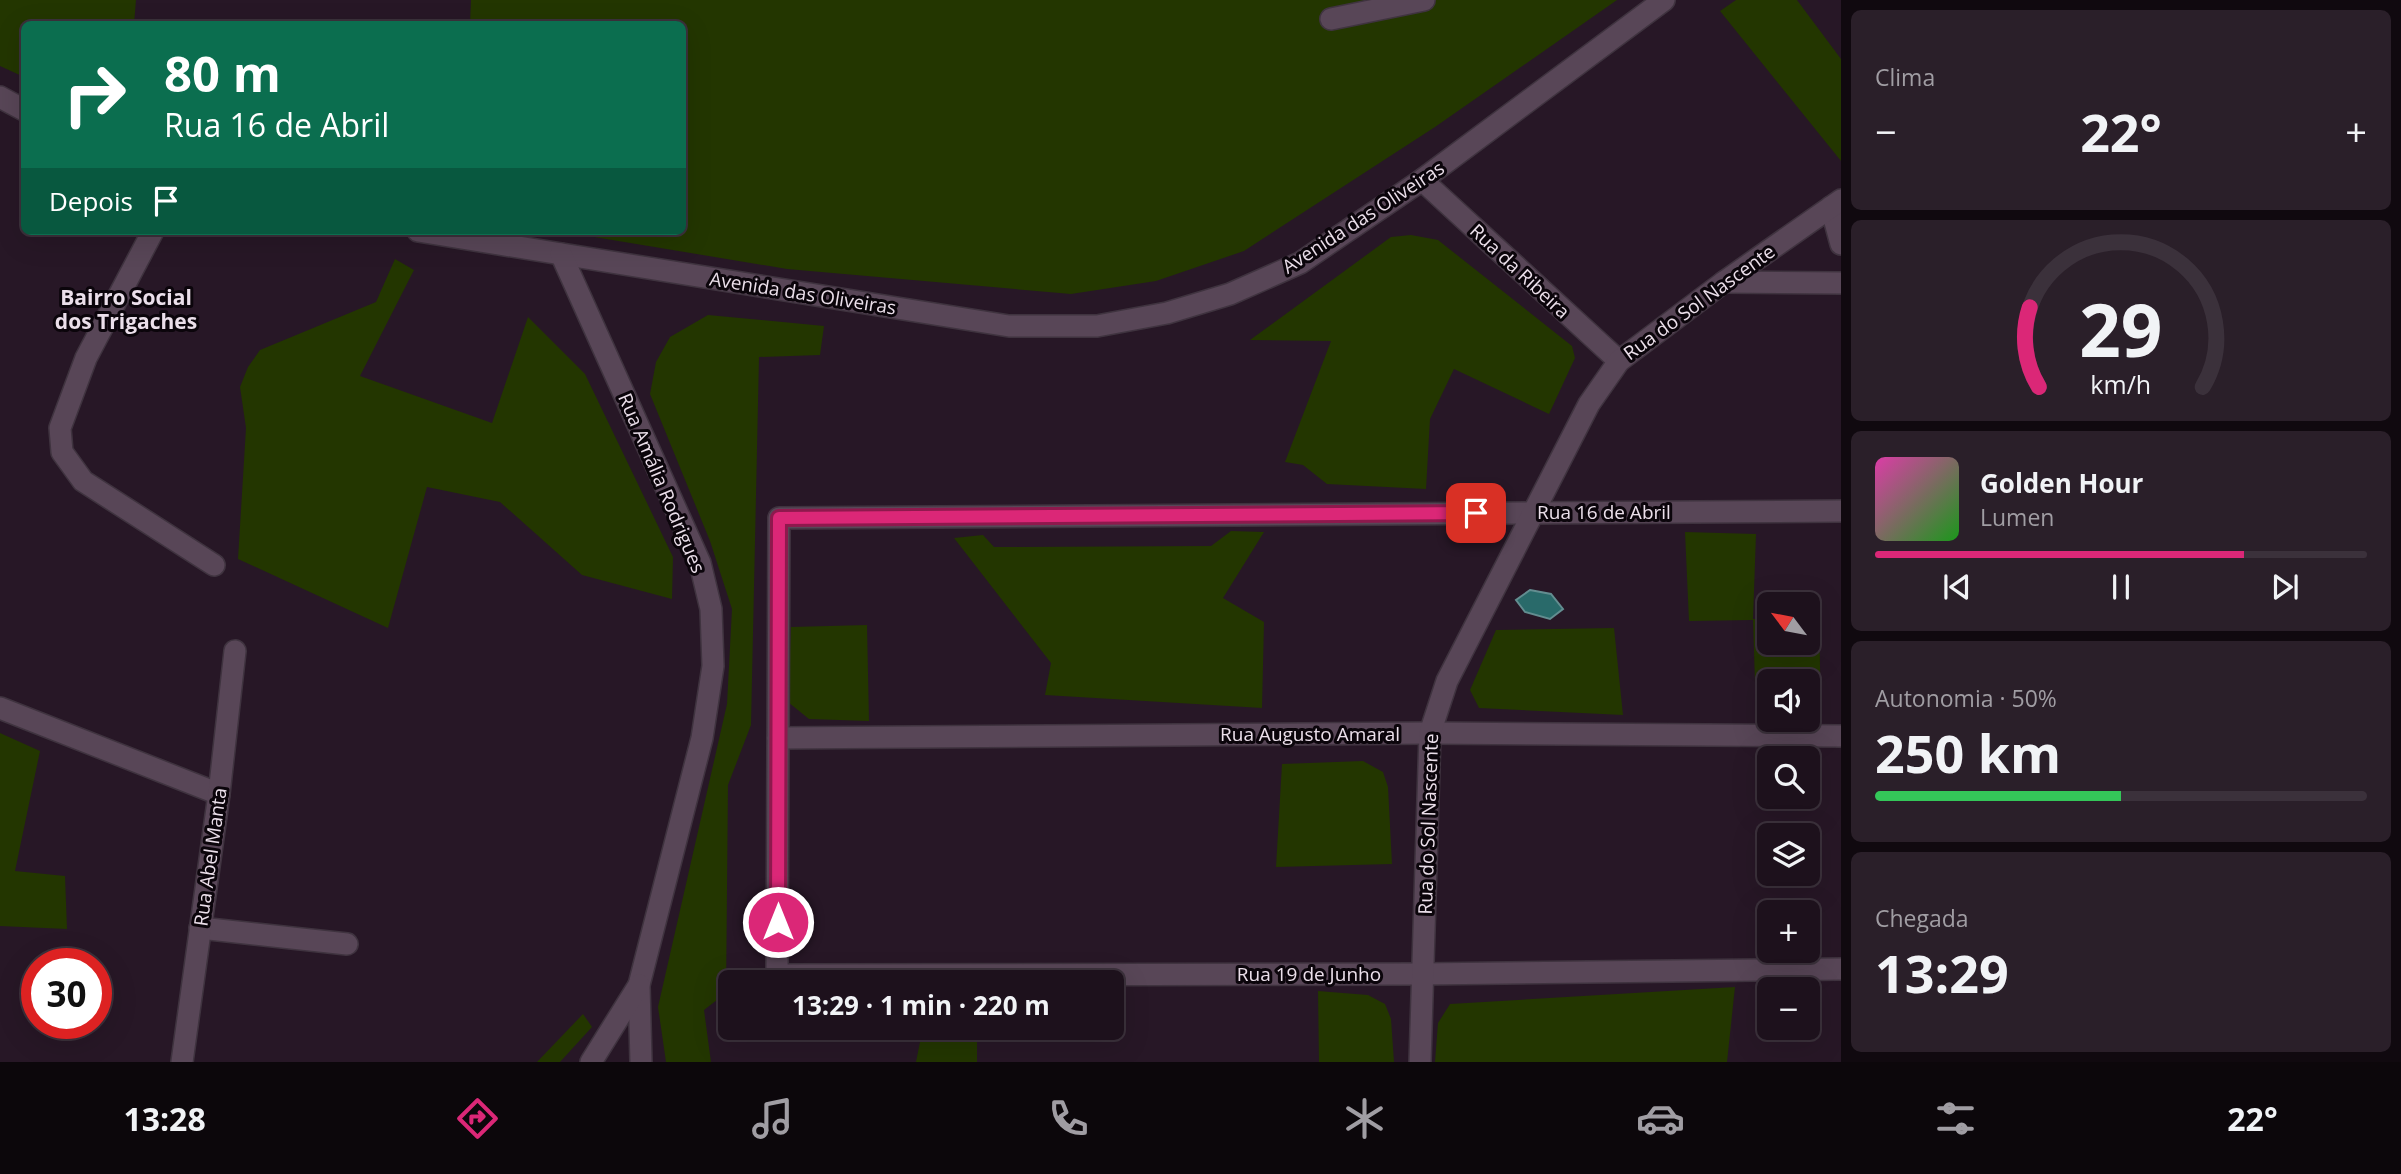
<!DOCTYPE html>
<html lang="pt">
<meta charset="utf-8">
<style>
:root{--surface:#1d111c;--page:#2a1f29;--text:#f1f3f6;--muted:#a09da3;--line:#3b313b;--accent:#db2777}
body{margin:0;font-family:"Open Sans",sans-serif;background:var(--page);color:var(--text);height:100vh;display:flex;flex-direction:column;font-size:26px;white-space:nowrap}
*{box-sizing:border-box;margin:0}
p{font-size:23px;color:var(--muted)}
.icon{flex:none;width:38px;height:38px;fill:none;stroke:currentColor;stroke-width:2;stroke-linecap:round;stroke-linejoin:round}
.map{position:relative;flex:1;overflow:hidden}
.sheet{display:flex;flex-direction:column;gap:10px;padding:10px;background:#10090f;width:560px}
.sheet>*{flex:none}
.banner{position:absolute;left:21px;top:21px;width:665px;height:214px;border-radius:10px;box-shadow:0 7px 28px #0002,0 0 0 2px var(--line);background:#0b6e4f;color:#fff;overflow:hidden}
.needle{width:46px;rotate:302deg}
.fabs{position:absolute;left:1757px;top:592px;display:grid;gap:14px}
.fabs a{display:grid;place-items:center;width:63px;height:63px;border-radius:10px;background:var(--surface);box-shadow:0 7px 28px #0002,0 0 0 2px var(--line);font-size:35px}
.speed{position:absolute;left:21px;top:948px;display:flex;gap:14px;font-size:35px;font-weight:700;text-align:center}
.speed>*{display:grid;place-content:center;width:91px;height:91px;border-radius:50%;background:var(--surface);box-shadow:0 7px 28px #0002,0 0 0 2px var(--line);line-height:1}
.speed .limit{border:10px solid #d22;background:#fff;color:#111}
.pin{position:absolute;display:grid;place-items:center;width:60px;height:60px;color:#fff;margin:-30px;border-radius:14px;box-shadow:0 4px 10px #0006}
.me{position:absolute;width:77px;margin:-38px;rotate:0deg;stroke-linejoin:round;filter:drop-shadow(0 0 5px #0008)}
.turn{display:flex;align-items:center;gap:24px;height:147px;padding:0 28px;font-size:32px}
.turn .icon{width:91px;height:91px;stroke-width:2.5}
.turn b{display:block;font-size:49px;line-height:60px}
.then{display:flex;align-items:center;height:66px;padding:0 28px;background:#0003;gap:14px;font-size:26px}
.big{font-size:52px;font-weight:700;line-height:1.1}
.sheet .tile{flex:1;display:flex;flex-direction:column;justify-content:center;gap:10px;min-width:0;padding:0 24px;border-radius:10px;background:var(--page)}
.sheet .dial{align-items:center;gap:0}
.dial svg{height:182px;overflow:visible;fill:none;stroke:var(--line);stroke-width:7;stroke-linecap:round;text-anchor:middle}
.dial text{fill:var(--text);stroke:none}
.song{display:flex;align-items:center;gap:21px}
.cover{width:84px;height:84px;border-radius:10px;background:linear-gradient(135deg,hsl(320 70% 55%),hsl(120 70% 35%))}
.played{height:7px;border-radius:4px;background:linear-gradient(90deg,var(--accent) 75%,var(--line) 75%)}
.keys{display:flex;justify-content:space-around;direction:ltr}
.heat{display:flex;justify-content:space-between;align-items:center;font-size:38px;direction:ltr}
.charge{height:10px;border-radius:5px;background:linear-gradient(90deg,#34c759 50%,var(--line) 0)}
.trip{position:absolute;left:718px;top:970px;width:406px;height:70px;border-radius:10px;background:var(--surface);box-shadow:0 7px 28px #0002,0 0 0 2px var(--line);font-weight:700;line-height:70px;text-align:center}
.menu{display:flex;height:112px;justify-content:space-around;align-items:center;background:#0c070b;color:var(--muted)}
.menu .icon{width:49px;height:49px}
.menu .selected{color:var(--accent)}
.menu b{font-size:32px;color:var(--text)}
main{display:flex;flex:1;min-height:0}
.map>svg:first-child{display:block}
.green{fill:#233600}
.water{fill:#296a6a;stroke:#638d90;stroke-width:2}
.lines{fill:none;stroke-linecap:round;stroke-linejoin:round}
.minor-casing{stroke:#3f333f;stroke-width:24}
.minor{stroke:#584657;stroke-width:21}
.route-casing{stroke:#8e194d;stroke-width:18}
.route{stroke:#db2777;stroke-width:12}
.labels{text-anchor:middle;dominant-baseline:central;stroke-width:6;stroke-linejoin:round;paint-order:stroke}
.street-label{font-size:19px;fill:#ebdfea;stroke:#0b050b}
.neighbourhood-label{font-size:21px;font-weight:bold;fill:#ebdfea;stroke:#0b050b}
</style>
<main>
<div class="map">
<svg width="1841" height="1062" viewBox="0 0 1841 1062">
<rect width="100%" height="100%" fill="#271726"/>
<g class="green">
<path d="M 0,0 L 136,0 L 134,24 L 24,24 L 24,77 L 0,66 Z"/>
<path d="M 471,0 L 1617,0 L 1435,127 L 1244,251 L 1156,281 L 1071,294 L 787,269 L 558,231 L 682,231 L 682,24 L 470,24 Z"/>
<path d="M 1736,0 L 1797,0 L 1841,59 L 1841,161 L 1720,11 Z"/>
<path d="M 1411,235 L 1438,240 L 1572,346 L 1575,358 L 1549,414 L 1454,369 L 1430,419 L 1426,489 L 1327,484 L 1303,465 L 1285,462 L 1331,341 L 1250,340 L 1391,237 Z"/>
<path d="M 395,259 L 414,270 L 360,376 L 492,423 L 528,317 L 585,374 L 673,557 L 672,599 L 582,575 L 500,502 L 427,487 L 388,628 L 238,559 L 246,428 L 240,387 L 248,367 L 260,350 L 376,302 Z"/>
<path d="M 708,315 L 824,326 L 820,355 L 759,357 L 751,725 L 728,785 L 726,993 L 704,1010 L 711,1062 L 666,1062 L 658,1007 L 727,704 L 732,609 L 710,541 L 650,394 L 656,362 L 670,337 Z"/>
<path d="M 1231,531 L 1264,532 L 1223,598 L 1264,622 L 1262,708 L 1045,695 L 1051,663 L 954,538 L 983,535 L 994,547 L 1211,546 Z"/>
<path d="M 1685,532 L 1756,534 L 1753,619 L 1769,619 L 1769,642 L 1808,642 L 1808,618 L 1819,618 L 1821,712 L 1808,712 L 1808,681 L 1769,681 L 1769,713 L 1756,714 L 1753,620 L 1689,621 Z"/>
<path d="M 867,625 L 869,721 L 809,719 L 788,702 L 791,627 Z"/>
<path d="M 1614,628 L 1623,715 L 1479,708 L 1470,690 L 1496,630 Z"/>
<path d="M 0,733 L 40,751 L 15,871 L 65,876 L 67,929 L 0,926 Z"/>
<path d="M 1363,761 L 1383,772 L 1388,787 L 1392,864 L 1276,867 L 1282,764 Z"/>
<path d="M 1735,987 L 1727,1062 L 1435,1062 L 1438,1023 L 1450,1004 Z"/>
<path d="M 1318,991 L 1368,995 L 1385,1004 L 1391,1019 L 1394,1062 L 1319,1062 Z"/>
<path d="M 583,1014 L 592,1027 L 560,1062 L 537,1062 Z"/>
<path d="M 923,1027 L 977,1027 L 977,1062 L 916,1062 Z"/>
</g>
<path class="water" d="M 1530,590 L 1551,594 L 1563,609 L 1550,619 L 1525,612 L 1516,600 Z"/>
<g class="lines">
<defs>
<g id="minor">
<path d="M 1331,19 L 1424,0"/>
<path d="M 0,97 L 24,110"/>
<path d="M 1422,180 L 1619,361"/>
<path d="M 1831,207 L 1841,244"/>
<path d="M 153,231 L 86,358 L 60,428 L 62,452 L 83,481 L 214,565"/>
<path d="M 418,231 L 1009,326 L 1097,326 L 1167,313 L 1230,294 L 1300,263 L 1422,180 L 1664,0"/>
<path d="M 561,254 L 700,563 L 711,609 L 713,666 L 702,738 L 639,985 L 641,1062"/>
<path d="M 1724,282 L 1841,283"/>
<path d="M 1841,511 L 779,518 L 777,975 L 1423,974 L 1841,969"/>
<path d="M 0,708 L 219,794"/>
<path d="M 778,738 L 1430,733 L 1841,736"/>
<path d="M 200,928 L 347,944"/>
<path d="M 182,1062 L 219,794 L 235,651"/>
<path d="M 591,1062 L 639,985"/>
<path d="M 1420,1062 L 1430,733 L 1447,681 L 1589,404 L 1619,361 L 1724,282 L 1841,200"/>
</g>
</defs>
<use href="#minor" class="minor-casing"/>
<use href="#minor" class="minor"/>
</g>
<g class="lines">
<defs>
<path id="route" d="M 778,922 L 779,518 L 1476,513"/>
</defs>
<use href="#route" class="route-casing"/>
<use href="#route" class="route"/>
</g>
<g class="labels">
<g class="street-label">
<text transform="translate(1363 217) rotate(-33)">Avenida das Oliveiras</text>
<text transform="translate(1520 271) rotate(43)">Rua da Ribeira</text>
<text transform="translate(803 293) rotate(9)">Avenida das Oliveiras</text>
<text transform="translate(1699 302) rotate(-36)">Rua do Sol Nascente</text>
<text transform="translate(662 483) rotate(67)">Rua Amália Rodrigues</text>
<text x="1604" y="512">Rua 16 de Abril</text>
<text x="1310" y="734">Rua Augusto Amaral</text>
<text transform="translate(1428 824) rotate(-88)">Rua do Sol Nascente</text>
<text transform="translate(210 857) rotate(-82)">Rua Abel Manta</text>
<text x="1309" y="974">Rua 19 de Junho</text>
</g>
<g class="neighbourhood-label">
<text x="126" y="297">Bairro Social<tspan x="126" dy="24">dos Trigaches</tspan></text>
</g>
</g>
</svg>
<div class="fabs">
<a><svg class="needle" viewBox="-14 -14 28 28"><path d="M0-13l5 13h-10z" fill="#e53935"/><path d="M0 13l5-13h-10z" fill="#a09da3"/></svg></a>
<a><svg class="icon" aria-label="sound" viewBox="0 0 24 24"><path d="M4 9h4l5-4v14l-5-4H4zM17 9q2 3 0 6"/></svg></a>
<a><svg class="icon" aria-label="search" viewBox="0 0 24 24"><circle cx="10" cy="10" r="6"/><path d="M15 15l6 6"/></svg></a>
<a><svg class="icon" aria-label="layers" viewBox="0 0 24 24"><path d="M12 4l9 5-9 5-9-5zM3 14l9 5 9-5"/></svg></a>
<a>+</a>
<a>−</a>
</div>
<div class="speed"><div class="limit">30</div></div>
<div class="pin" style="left:1476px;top:513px;background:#d93025"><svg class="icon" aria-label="arrive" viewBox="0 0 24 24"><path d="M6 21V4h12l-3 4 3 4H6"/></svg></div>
<svg class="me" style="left:778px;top:922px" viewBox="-20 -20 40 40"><circle r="17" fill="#db2777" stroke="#fff" stroke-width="3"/><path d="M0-11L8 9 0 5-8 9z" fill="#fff"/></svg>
<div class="trip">13:29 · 1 min · 220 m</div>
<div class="banner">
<div class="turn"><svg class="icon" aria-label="right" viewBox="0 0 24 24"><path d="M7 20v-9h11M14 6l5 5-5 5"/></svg><div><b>80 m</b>Rua 16 de Abril</div></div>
<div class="then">Depois<svg class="icon" aria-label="arrive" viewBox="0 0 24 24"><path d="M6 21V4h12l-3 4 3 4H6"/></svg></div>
</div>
</div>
<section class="sheet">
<div class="tile"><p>Clima</p>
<div class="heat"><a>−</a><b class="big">22°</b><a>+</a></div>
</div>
<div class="tile dial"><svg viewBox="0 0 100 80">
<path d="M14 69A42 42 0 1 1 86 69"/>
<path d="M14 69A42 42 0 0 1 10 34" stroke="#db2777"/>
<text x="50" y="56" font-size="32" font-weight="700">29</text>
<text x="50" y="72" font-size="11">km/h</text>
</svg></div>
<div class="tile">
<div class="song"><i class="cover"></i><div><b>Golden Hour</b><p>Lumen</p></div></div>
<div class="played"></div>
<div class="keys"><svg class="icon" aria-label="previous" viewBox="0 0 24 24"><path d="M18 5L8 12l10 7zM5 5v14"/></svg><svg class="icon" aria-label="pause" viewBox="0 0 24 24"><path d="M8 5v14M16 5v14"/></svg><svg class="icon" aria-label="next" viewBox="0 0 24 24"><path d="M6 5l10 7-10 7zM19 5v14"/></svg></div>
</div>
<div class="tile"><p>Autonomia · 50%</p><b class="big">250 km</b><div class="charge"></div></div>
<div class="tile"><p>Chegada</p><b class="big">13:29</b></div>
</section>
</main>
<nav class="menu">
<b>13:28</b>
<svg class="icon selected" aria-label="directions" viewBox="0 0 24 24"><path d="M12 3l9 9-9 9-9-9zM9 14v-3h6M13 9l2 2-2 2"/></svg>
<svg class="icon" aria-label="music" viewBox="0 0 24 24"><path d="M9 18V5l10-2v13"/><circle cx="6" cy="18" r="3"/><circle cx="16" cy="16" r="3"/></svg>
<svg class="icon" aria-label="phone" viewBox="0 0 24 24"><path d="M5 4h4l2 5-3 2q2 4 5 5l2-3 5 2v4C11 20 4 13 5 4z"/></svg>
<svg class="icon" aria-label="climate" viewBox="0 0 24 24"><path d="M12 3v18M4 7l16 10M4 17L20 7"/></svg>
<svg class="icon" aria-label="car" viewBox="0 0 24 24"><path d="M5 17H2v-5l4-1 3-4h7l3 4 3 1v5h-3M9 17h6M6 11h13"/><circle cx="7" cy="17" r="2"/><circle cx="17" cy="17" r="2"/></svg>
<svg class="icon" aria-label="filters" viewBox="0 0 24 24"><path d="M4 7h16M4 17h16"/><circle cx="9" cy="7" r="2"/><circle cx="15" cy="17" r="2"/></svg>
<b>22°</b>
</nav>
